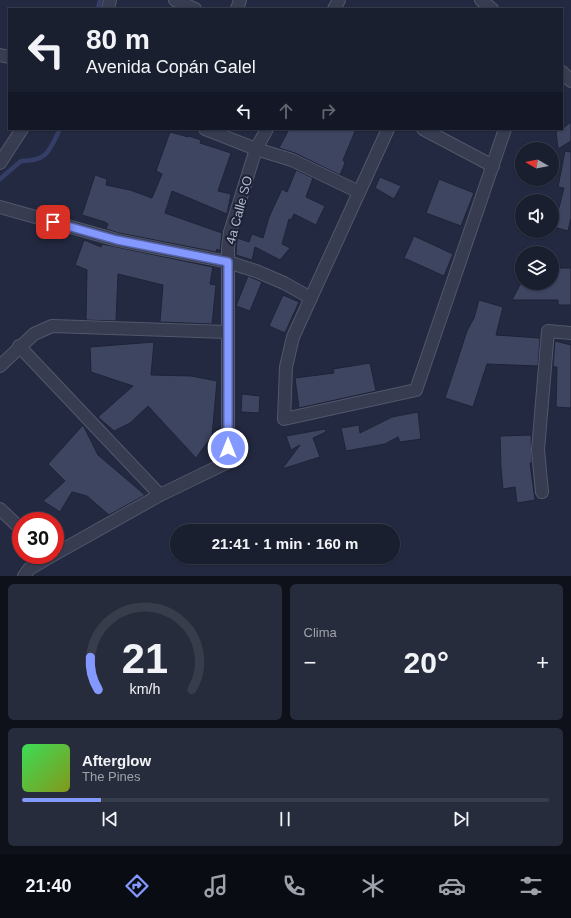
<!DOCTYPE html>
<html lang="es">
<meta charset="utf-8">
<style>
:root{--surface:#1a1f30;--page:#272c3c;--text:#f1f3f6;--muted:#9fa2ab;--line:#383d4c;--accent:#8499ff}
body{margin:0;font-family:Arial,sans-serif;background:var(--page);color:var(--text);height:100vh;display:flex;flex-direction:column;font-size:15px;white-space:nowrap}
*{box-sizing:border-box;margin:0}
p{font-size:13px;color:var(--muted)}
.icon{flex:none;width:22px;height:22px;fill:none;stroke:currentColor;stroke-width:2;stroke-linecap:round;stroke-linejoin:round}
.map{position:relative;height:576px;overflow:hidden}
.drawer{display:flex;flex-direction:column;gap:8px;padding:8px;background:#0e111a;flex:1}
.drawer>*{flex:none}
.top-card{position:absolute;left:8px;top:8px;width:555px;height:122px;border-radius:0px;box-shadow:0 1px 3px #0004,0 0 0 1px var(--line);background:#1a1f30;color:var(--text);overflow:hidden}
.needle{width:26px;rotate:279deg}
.tools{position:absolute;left:515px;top:142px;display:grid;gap:8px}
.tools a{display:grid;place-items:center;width:44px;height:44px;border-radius:50%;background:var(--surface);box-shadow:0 1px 3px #0004,0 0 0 1px var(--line);font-size:20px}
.speed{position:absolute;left:12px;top:512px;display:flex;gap:8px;font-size:20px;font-weight:700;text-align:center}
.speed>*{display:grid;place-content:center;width:52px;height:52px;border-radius:50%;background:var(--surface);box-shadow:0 1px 3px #0004,0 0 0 1px var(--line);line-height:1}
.speed .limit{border:6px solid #d22;background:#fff;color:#111}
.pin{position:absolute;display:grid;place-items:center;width:34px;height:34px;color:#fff;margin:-17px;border-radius:8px;box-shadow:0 2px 6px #0006}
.me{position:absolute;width:44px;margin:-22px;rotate:0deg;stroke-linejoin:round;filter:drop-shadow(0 0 3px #0008)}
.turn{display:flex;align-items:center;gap:14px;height:84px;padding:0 12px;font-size:18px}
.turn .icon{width:52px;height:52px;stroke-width:2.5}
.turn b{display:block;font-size:28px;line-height:34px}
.lanes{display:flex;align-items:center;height:38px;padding:0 12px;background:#0003;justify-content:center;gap:20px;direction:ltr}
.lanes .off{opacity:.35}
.big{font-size:30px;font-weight:600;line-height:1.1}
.drawer .tile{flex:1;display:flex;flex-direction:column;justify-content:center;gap:6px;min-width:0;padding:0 14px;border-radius:6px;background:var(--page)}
.drawer .dial{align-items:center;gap:0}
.dial svg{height:104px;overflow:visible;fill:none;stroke:var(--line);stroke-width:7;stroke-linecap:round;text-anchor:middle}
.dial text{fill:var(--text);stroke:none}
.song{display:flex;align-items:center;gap:12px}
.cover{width:48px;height:48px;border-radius:6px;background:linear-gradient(135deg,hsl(130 70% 55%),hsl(70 70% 35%))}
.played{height:4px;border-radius:2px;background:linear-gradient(90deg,var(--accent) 15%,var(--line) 15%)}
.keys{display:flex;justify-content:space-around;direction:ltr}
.heat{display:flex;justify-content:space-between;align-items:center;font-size:22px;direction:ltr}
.drawer .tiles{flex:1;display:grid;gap:8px;grid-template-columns:1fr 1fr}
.tile:last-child{grid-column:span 2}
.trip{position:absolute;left:170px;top:524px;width:230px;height:40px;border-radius:20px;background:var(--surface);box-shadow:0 1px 3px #0004,0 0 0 1px var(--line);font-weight:600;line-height:40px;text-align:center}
.dock{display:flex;height:64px;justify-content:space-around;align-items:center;background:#0a0c13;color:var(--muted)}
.dock .icon{width:28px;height:28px}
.dock .selected{color:var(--accent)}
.dock b{font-size:18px;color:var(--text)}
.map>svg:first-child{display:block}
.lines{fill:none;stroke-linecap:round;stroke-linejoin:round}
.stream{stroke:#343e66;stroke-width:4.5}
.building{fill:#3e4561;stroke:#1e2337}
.minor-casing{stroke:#52576b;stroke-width:14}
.minor{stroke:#373c50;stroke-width:12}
.route-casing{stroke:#5663a6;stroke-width:10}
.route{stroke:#8499ff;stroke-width:7}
.labels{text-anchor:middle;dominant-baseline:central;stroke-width:4;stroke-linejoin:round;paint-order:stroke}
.street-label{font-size:13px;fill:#b3b7cb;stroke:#1c2135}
</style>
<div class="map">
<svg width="571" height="576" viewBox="0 0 571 576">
<rect width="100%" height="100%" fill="#232940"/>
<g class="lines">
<g class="stream">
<path d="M 98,9 L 100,0"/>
<path d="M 0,179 L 21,161 C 48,161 49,151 60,129"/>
</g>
</g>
<g class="building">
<path d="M 571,122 L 571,141 L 558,149 L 556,131 L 562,129 Z"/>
<path d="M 289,129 L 356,129 L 343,160 L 345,163 L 340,175 L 295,153 L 279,148 Z"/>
<path d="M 170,132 L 188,137 L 189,136 L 201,140 L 200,143 L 231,153 L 218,191 L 231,194 L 227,214 L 172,191 L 165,213 L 222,233 L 220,251 L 217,249 L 216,252 L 119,233 L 106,229 L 108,224 L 105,222 L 82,215 L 95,175 L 107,179 L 106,185 L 130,190 L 152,198 L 162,174 L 156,171 Z"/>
<path d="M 565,151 L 571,152 L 571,218 L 568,231 L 554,227 L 564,188 L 558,187 Z"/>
<path d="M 296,170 L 313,178 L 306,197 L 325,206 L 316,225 L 294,214 L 291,220 L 289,219 L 282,244 L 290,248 L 280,260 L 255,247 L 252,260 L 236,255 L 237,238 L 249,242 L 252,234 L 263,238 L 269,217 L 282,189 L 287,192 Z"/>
<path d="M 380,177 L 401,186 L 394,199 L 375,188 Z"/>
<path d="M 439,179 L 474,193 L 461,226 L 426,213 Z"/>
<path d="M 414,236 L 453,254 L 444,276 L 404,258 Z"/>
<path d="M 84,240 L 101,247 L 102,244 L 213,267 L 210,284 L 216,285 L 212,324 L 160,322 L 163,285 L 118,274 L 116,321 L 86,320 L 87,270 L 75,265 Z"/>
<path d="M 555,268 L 571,268 L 571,305 L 558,305 L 558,300 L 512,300 L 521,283 L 554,283 Z"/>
<path d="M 248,276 L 262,282 L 250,311 L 236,306 Z"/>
<path d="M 283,295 L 299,302 L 285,333 L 269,326 Z"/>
<path d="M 479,300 L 503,307 L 496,335 L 540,338 L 538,366 L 487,364 L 473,407 L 445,398 L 467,331 L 474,318 Z"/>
<path d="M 555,341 L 571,345 L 571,408 L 556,407 L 557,367 L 553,367 Z"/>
<path d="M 154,342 L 151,375 L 191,376 L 217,381 L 212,436 L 196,458 L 148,406 L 130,423 L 114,431 L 98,417 L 133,386 L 91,372 L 90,347 Z"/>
<path d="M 370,363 L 376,391 L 299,408 L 295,378 L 334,373 L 333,369 Z"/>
<path d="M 242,394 L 260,396 L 259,413 L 241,412 Z"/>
<path d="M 418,412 L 421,439 L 400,442 L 398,437 L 385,444 L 346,451 L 341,428 L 359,425 L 360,433 L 392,417 Z"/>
<path d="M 83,425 L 98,455 L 145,495 L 109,515 L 87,496 L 72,492 L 60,512 L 43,501 L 65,481 L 48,464 Z"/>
<path d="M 325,429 L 326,432 L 313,438 L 320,457 L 282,469 L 300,445 L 291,450 L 286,436 Z"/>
<path d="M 531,435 L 532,463 L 530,463 L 535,500 L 517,503 L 515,487 L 503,489 L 501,468 L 500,436 Z"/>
</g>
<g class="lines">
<defs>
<g id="minor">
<path d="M 175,0 L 195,9"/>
<path d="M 481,0 L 492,9"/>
<path d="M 108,9 L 110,0"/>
<path d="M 237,9 L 240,0"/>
<path d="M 334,9 L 339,0"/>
<path d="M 0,55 L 9,57"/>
<path d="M 562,72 L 571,81"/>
<path d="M 205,129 L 256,149 L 292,160 L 359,192"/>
<path d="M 388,129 L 293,337 L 286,367 L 284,419 L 416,390 L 505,129"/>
<path d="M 423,129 L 493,166"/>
<path d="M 0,163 L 22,129"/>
<path d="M 0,207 L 117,240 L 228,262 L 256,271 L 284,283 L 311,298"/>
<path d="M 19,346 L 160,495"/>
<path d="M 0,366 L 34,334 L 52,326 L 228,332"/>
<path d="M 542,492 L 538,450 L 548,331 L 571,333"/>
<path d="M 0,509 L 21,529"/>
<path d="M 55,554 L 160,495 L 228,462 L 228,248 L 230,232 L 256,149 L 267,129"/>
<path d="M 24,576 L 29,569 L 53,555"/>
</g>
</defs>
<use href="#minor" class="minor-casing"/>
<use href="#minor" class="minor"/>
</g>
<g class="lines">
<defs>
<path id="route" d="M 53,222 L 117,240 L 228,262 L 228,448"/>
</defs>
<use href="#route" class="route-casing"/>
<use href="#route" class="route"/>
</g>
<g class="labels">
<g class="street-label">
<text transform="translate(239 210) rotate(-75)">4a Calle SO</text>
</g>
</g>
</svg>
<div class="tools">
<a><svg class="needle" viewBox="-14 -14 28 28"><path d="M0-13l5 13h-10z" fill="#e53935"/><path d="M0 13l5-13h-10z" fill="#9fa2ab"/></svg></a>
<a><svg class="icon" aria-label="sound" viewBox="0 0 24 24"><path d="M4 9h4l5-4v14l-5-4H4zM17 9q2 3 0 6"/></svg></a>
<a><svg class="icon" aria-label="layers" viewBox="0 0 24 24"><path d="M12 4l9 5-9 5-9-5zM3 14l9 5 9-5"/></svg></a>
</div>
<div class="speed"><div class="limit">30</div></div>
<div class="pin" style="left:53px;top:222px;background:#d93025"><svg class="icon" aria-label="arrive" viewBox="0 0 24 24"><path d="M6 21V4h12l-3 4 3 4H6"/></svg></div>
<svg class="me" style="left:228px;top:448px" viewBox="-20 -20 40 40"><circle r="17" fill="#8499ff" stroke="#fff" stroke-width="3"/><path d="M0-11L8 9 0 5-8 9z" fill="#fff"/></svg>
<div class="trip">21:41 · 1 min · 160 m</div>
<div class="top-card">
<div class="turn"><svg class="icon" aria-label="left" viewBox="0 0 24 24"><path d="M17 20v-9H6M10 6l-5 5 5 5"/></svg><div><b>80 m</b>Avenida Copán Galel</div></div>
<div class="lanes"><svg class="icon" aria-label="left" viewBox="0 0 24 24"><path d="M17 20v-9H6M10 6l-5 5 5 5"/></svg><svg class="icon off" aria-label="ahead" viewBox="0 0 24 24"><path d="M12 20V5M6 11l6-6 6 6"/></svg><svg class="icon off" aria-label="right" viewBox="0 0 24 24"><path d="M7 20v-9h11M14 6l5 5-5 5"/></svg></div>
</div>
</div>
<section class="drawer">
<div class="tiles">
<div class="tile dial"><svg viewBox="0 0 100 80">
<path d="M14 69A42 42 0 1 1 86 69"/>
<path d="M14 69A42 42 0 0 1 8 44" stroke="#8499ff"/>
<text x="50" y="56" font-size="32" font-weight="700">21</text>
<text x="50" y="72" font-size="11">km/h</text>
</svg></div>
<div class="tile"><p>Clima</p>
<div class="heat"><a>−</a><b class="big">20°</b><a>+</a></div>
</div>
<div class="tile">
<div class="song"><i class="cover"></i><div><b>Afterglow</b><p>The Pines</p></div></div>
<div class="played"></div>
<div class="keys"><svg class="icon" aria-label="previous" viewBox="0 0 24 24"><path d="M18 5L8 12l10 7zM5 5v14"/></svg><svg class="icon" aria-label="pause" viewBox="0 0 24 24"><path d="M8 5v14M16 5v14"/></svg><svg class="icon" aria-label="next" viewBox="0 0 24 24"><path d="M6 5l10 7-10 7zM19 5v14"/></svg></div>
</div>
</div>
</section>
<nav class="dock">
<b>21:40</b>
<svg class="icon selected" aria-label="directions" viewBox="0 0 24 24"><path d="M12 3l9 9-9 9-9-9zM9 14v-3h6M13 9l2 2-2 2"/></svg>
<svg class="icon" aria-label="music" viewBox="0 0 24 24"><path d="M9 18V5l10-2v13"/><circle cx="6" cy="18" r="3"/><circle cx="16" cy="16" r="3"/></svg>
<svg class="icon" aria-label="phone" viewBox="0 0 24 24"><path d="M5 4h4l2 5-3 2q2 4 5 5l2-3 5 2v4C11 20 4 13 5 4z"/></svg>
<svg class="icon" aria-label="climate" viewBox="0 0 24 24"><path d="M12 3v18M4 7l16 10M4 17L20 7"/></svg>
<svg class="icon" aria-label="car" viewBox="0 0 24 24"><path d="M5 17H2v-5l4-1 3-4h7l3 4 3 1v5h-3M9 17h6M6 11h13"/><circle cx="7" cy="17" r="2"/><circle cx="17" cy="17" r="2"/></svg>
<svg class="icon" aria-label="filters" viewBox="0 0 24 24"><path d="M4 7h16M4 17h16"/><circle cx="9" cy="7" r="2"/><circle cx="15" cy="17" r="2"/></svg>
</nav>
